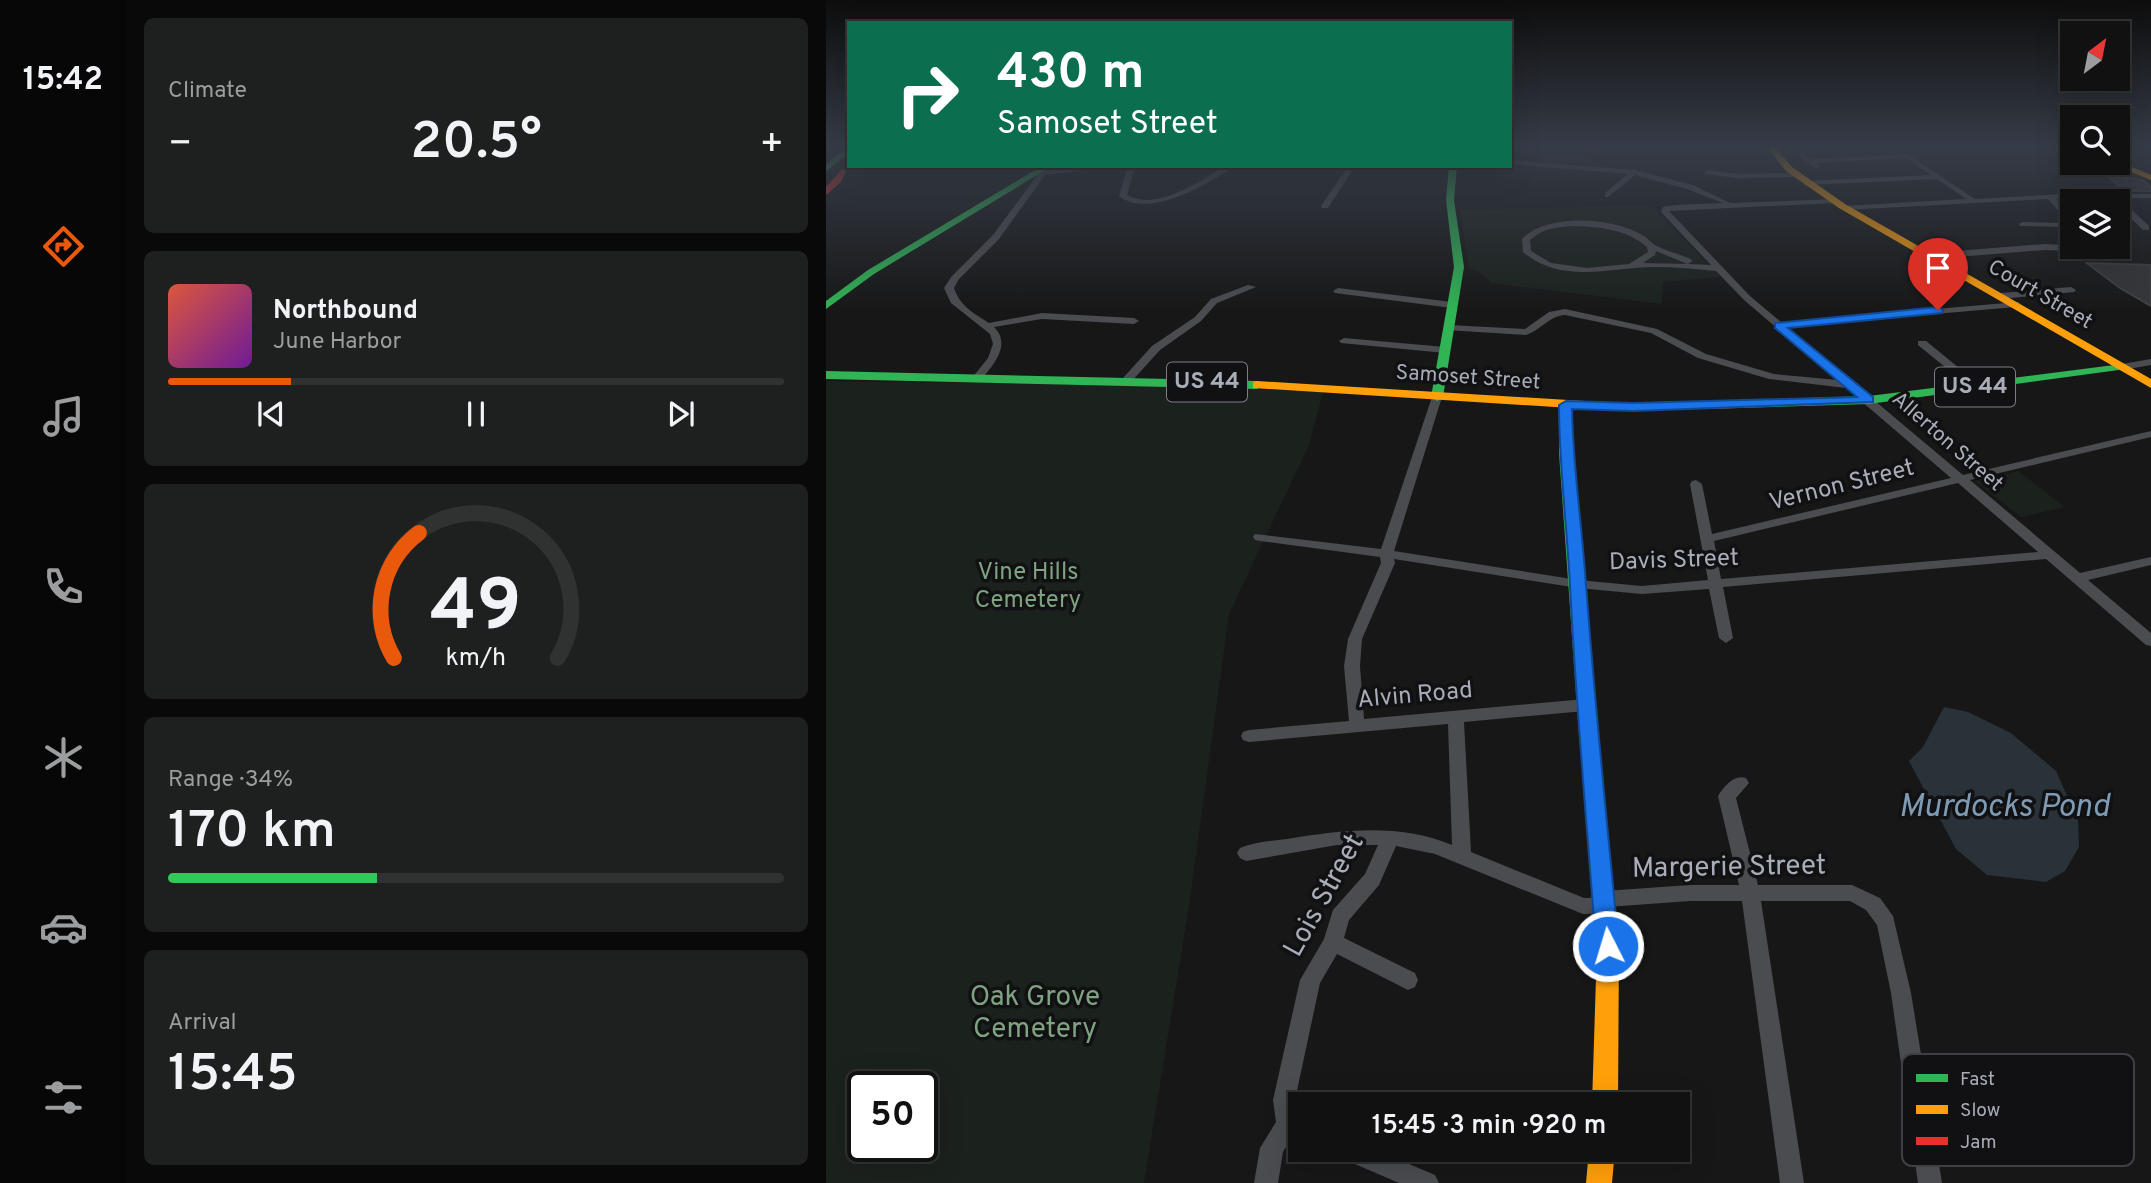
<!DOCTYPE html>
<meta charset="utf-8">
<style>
:root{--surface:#111;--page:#1e1f1f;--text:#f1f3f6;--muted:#9c9d9f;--line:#303131;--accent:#ea580c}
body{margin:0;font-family:Overpass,sans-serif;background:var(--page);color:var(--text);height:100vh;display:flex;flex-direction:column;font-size:26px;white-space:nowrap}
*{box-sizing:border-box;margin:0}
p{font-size:23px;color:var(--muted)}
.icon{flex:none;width:38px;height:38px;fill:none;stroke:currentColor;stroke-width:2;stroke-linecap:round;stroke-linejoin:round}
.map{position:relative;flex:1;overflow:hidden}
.drawer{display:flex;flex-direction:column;gap:18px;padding:18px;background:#090909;width:700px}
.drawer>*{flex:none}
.hud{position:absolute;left:21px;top:21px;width:665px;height:147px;border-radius:0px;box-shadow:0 7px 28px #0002,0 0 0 2px var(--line);background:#0b6e4f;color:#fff;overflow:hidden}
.needle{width:46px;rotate:32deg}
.controls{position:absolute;left:1234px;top:21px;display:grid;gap:14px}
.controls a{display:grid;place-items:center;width:70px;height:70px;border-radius:0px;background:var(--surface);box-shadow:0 7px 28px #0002,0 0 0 2px var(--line);font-size:35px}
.speed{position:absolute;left:21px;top:1071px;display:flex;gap:14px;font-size:35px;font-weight:700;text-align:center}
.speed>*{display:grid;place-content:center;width:91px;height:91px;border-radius:50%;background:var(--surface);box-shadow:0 7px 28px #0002,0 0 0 2px var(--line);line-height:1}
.speed .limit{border:4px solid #111;border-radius:10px;background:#fff;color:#111}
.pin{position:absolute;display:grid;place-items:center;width:60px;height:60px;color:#fff;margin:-72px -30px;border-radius:50% 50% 50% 0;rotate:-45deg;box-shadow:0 0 7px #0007}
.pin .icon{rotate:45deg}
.me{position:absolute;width:77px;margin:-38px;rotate:355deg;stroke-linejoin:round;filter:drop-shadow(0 0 5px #0008)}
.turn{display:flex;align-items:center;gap:24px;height:147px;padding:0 35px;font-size:32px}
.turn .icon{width:91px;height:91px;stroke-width:2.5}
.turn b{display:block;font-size:49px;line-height:60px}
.big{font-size:52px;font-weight:600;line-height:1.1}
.drawer .widget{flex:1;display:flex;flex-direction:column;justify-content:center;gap:10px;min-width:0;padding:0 24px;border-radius:10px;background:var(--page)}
.drawer .dial{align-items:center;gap:0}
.dial svg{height:182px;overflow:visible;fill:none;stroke:var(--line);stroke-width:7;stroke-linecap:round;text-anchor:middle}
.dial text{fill:var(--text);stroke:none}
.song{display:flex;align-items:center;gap:21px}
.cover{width:84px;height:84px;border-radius:10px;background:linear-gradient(135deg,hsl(10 70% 55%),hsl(280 70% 35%))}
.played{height:7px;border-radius:4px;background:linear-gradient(90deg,var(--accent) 20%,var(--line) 20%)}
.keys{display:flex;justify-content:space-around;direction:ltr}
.heat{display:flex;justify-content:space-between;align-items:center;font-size:38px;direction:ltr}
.charge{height:10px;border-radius:5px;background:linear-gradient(90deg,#34c759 34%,var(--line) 0)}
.trip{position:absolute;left:462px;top:1092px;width:402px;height:70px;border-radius:0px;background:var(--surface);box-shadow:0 7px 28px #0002,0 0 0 2px var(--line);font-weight:600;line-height:70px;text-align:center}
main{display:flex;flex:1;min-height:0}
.tab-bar{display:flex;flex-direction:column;width:126px;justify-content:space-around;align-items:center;background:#070707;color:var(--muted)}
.tab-bar .icon{width:49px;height:49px}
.tab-bar .active{color:var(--accent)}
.tab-bar b{font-size:32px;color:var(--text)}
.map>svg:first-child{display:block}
.built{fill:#212124}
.green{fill:#1b211c;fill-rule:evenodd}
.water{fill:#2a3239}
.building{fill:#343537;stroke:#3f4043;stroke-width:2}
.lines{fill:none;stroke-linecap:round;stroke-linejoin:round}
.street{fill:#4b4c50;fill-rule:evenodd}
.fast{fill:#30b455;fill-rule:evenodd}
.slow{fill:#ff9f0a;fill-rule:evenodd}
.jam{fill:#e5322d;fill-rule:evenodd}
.route{fill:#1a73e8;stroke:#114b97;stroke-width:2}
.labels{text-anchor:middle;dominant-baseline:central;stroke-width:7;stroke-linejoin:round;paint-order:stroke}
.far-street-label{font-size:21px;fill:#a8adb8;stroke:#111113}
.shield{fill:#111113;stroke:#7b7e86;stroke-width:2}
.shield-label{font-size:23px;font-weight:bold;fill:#a8adb8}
.street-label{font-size:24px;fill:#a8adb8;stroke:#111113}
.park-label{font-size:24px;fill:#7fa381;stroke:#111113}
.near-street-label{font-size:28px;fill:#a8adb8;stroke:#111113}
.near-park-label{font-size:28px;fill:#7fa381;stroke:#111113}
.near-water-label{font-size:32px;font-style:italic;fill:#7f9bb3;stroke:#111113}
.key{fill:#111113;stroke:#3e4045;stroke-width:2}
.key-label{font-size:19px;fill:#a8adb8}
</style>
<main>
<nav class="tab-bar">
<b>15:42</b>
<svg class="icon active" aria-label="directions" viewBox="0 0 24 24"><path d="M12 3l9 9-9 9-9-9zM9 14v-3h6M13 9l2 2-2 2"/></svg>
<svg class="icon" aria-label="music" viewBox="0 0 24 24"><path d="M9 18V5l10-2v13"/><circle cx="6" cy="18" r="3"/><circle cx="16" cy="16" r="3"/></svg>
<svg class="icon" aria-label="phone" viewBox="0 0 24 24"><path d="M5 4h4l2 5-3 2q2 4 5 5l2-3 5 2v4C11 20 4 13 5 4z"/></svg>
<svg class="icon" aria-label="climate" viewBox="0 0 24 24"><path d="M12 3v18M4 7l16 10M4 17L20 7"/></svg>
<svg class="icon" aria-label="car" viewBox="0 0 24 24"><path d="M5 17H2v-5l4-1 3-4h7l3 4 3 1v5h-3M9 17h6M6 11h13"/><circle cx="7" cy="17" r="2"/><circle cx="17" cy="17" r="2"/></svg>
<svg class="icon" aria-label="filters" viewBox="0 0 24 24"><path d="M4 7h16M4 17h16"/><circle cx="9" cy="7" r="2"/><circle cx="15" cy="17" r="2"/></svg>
</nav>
<section class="drawer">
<div class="widget"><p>Climate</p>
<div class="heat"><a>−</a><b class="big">20.5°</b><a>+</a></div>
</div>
<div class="widget">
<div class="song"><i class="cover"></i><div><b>Northbound</b><p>June Harbor</p></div></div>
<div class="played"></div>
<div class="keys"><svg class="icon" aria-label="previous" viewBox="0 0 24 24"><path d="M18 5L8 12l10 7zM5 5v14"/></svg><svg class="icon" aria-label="pause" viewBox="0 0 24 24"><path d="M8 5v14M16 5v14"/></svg><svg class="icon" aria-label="next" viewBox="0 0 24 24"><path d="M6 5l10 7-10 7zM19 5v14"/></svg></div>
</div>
<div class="widget dial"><svg viewBox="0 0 100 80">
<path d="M14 69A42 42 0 1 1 86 69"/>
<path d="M14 69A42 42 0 0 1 25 14" stroke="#ea580c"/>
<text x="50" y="56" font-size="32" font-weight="700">49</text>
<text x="50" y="72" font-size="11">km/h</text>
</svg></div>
<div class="widget"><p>Range · 34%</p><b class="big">170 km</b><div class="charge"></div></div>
<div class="widget"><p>Arrival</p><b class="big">15:45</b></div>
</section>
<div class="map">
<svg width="1325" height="1183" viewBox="0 0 1325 1183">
<rect width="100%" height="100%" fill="#171717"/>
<path class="built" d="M 719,147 L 764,147 L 758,149 L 766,165 L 718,162 Z"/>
<g class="green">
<path d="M 817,205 L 827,207 L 894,277 L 837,282 L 836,304 L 665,283 L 652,271 L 643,269 L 634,210 Z"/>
<path d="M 0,381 L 372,386 L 497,392 L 483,445 L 403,614 L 363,906 L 318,1183 L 0,1183 ZM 37,1087 L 96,1087 L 96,1146 L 37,1146 Z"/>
<path d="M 1192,471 L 1239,507 L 1195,517 L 1149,481 Z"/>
</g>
<path class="water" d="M 1118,707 L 1142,712 L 1185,733 L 1230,771 L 1252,820 L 1253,847 L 1239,871 L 1220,882 L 1161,875 L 1130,849 L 1083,761 L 1097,747 Z"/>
<g class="building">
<path d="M 1270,164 L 1284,165 L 1298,176 L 1318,181 L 1325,187 L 1325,191 L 1297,191 Z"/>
<path d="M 1261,263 L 1325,265 L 1325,306 L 1294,288 Z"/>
</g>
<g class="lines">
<g class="street">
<path d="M 991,149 L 991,151 L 979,155 L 984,159 L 1081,154 L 1149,199 L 1255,193 L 1325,194 L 1325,198 L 1230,199 L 1246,216 L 1246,227 L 1194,226 L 1193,224 L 1197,222 L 1243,223 L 1222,199 L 1019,210 L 1015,208 L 1016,206 L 1140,199 L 1111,179 L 978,185 L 978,181 L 981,181 L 1105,175 L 1080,158 L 989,163 L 994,167 L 990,169 L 972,155 L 976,150 Z"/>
<path d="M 684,160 L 808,170 L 867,185 L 904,203 L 1011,199 L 1011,203 L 1008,203 L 843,211 L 924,296 L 955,322 L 1192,302 L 1194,304 L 1189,307 L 961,327 L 1137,475 L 1325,431 L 1325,437 L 1144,480 L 1254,573 L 1325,557 L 1325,565 L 1262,580 L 1325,633 L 1325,646 L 1320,645 L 1220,559 L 897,587 L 907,638 L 900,643 L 893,638 L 883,589 L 816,594 L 752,588 L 568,559 L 569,563 L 536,639 L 534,666 L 538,719 L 759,699 L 765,701 L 767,705 L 765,709 L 759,711 L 638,722 L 645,852 L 758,898 L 764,898 L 778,891 L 864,885 L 913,885 L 892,796 C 898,786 908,774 920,778 L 923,783 L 910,798 L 932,885 L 1026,885 L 1054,898 L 1067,916 L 1085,993 L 1116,1183 L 1092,1183 L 1065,993 L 1051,925 L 1040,910 L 1024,901 L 935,901 L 978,1183 L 954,1183 L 916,901 L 864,901 L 781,907 L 766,914 L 757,914 L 609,854 L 570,846 L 553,885 L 523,920 L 518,938 L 589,973 L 592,980 L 589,987 L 582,990 L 511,954 L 494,983 L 469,1100 L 473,1125 L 457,1152 L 452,1183 L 428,1183 L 434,1148 L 450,1122 L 447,1100 L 474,980 L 498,939 L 507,910 L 539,874 L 552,845 L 511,845 L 420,861 L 414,858 L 411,853 L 414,848 C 429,842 446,841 461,839 C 517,830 573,823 626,845 L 622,724 L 423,742 L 417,740 L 415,736 L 417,732 L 423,730 L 523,721 L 518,666 L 522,639 L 555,563 L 554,557 L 434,541 L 429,540 L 427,537 L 429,534 L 555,549 L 606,397 L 611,394 L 616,397 L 568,551 L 752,580 L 816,586 L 882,580 L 864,484 L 866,481 L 870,480 L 876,484 L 886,534 L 1125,478 L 1020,388 L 943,379 L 872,358 L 825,333 L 739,315 C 723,316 715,330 700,335 L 620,330 L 620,326 L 623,325 L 699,329 L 723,312 L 739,309 L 831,329 L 880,354 L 948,374 L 1012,380 L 918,300 L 890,271 C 870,269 849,267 829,267 C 784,267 736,285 697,252 L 696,239 C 720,213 787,217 816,235 C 821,237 824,242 829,245 C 840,251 853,254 865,259 L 866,261 L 862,264 L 885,265 L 835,212 L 837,207 L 849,205 L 897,203 L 861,189 L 809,175 L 782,197 L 779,197 L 779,193 L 802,174 L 684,164 ZM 748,226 C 775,227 800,229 821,247 L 822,252 L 803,264 L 761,268 L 725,263 L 705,251 L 704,240 C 717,228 731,227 748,226 ZM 830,251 L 859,263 L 862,264 L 817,263 L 829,255 ZM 1132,483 L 1212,552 L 895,579 L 888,541 Z"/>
<path d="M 218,166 L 224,166 L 222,170 L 293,166 L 219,175 L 173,239 L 133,279 L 128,288 C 134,306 147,313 163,323 L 216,313 L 308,318 L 313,321 L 308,324 L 216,319 L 168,327 C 186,345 167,365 155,380 L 147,380 L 146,378 L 162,358 L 167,344 L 164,334 L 125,303 L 118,288 L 126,276 L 167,235 Z"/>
<path d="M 302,166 L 309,166 L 301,195 C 331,212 373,181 399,166 L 408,166 C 382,185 322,219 293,196 Z"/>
<path d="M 522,166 L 529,166 L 502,208 L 496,208 L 495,206 Z"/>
<path d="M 881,170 L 912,174 L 970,173 L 974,175 L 970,177 L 912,178 L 878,174 Z"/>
<path d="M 1289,200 L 1295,200 L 1323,226 L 1323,230 L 1317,230 L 1292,206 Z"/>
<path d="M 1219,244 L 1274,247 L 1277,249 L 1273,252 L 1219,250 L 1105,259 L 1101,256 L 1105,253 Z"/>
<path d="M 422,285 L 430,287 L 391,303 L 375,321 L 334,350 L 305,382 L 297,382 L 297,378 L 326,346 L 369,317 L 385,299 Z"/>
<path d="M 1245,287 L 1250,290 L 1248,292 L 1175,299 L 1170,296 L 1175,293 Z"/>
<path d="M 512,288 L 626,302 L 631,305 L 626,308 L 509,293 L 507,291 Z"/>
<path d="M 518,338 L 619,347 L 624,350 L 619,353 L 515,343 L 513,341 Z"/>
<path d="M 1092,341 L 1100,341 L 1154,385 L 1154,389 L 1146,389 L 1092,345 Z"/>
<path d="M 1325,359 L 1325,365 L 1296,370 L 1291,367 L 1296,364 Z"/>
<path d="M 511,1150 L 550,1150 L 609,1175 L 613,1183 L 573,1183 L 515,1158 Z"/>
</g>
<g class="fast">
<path d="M 20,147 L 23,147 L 23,153 L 0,171 L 0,165 Z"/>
<path d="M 216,166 L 226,166 L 48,274 L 0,309 L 0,301 L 42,270 Z"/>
<path d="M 623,166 L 631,166 L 628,200 L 638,267 L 617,397 L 611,401 L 605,397 L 628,267 L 620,200 Z"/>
<path d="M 1296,364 L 1300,365 L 1300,369 L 1043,404 L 913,408 L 907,404 L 913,400 L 1043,396 Z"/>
<path d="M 0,371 L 431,381 L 437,385 L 431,389 L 0,379 Z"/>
<path d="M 740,401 L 746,405 L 747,453 L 770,721 L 767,726 L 755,726 L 752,721 L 733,453 L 734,405 Z"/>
</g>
<g class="slow">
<path d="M 941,147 L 949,147 L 966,167 L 1019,204 L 1325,379 L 1325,388 L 1013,208 L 960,171 Z"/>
<path d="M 1292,161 L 1325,175 L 1325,180 L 1288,165 L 1287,163 Z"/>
<path d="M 431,381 L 791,403 L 913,400 L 919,404 L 913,408 L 791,411 L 427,388 L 427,382 Z"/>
<path d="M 761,714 L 767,716 L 770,721 L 793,946 L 792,1104 L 766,1104 L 771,946 L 752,721 L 755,716 Z"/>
<path d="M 763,1150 L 789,1150 L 786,1183 L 760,1183 Z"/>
</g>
<path class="jam" d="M 16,169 L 20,171 L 15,182 L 0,195 L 0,187 Z"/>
</g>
<linearGradient id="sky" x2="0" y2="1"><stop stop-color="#0d0d0d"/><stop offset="0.47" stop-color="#363c47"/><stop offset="1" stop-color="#363c47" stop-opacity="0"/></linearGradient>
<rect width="1325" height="312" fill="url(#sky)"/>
<path class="route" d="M 1112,307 L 1117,310 L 1116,313 L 962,328 L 1047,397 L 1047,402 L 808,411 L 746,409 C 747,468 756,526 760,585 C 769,705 781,826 793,946 L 790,954 L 782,957 L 774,954 L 770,946 C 761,826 750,706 744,586 C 741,525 733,466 733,405 L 740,401 L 808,403 L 1031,397 L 949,328 L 949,323 Z"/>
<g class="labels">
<g class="far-street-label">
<text transform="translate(1214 295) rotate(30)">Court Street</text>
<text transform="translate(642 378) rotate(4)">Samoset Street</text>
<text transform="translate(1121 442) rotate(41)">Allerton Street</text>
</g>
<g class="shield">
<rect x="341" y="362.5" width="80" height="39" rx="5"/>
<rect x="1109" y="367.5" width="80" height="39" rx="5"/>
</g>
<g class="shield-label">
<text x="381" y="382">US 44</text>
<text x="1149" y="387">US 44</text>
</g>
<g class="street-label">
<text transform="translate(1016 486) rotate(-14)">Vernon Street</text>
<text transform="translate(848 561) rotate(-2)">Davis Street</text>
<text transform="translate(589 696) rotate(-5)">Alvin Road</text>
</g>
<g class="park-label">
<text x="202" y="573">Vine Hills<tspan x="202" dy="28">Cemetery</tspan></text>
</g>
<g class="near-street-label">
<text transform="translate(903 868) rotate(-1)">Margerie Street</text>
<text transform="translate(499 896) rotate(-61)">Lois Street</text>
</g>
<g class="near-park-label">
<text x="209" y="998">Oak Grove<tspan x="209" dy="32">Cemetery</tspan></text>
</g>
<g class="near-water-label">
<text x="1178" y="808">Murdocks Pond</text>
</g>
</g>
<rect x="1076" y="1054" width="232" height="112" rx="10" class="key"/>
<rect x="1090" y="1074" width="32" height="8" fill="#30b455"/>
<rect x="1090" y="1105" width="32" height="9" fill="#ff9f0a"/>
<rect x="1090" y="1137" width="32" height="8" fill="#e5322d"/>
<g class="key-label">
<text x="1134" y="1085">Fast</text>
<text x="1134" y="1116">Slow</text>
<text x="1134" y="1148">Jam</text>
</g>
</svg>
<div class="controls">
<a><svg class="needle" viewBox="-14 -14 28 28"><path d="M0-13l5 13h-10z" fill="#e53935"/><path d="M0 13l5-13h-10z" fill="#9c9d9f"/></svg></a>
<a><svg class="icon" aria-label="search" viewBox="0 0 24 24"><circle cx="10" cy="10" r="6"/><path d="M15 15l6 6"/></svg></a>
<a><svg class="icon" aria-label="layers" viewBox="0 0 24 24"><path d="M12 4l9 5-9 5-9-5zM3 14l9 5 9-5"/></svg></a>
</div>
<div class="speed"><div class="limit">50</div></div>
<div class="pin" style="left:1112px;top:310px;background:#d93025"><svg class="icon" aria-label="arrive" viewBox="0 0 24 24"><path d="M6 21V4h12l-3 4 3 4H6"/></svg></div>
<svg class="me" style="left:782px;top:946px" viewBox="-20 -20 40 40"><circle r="17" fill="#1a73e8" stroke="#fff" stroke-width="3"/><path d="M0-11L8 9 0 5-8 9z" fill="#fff"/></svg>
<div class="trip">15:45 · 3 min · 920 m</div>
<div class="hud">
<div class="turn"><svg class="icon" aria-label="right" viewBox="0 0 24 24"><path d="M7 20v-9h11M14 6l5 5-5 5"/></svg><div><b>430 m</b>Samoset Street</div></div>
</div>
</div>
</main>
